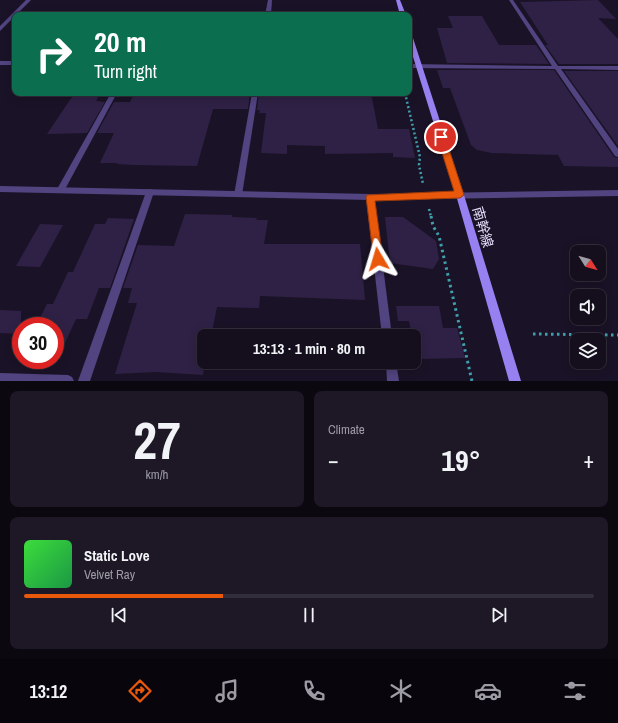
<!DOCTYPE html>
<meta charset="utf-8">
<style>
:root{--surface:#140e1d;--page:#1d1726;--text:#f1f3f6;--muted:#9d9ca4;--line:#332e3b;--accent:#ea580c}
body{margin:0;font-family:"Archivo Narrow","Noto Sans JP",sans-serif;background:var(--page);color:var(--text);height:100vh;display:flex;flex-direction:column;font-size:15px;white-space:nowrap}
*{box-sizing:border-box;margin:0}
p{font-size:13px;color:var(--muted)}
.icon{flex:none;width:22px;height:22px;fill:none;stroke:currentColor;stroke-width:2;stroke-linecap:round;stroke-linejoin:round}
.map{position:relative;height:381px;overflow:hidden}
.panel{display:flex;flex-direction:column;gap:10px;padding:10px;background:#0b0810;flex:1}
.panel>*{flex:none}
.guide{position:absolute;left:12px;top:12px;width:400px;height:84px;border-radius:8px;box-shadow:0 2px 10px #0003,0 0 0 1px var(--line);background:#0b6e4f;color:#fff;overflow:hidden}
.needle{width:26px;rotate:127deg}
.controls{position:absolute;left:570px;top:245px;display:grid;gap:8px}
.controls a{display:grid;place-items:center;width:36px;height:36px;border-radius:8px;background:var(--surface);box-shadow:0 2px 10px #0003,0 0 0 1px var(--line);font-size:20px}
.speed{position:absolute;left:12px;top:317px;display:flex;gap:8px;font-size:20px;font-weight:700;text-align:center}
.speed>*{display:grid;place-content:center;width:52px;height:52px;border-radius:50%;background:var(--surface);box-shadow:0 2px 10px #0003,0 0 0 1px var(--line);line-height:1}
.speed .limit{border:6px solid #d22;background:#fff;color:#111}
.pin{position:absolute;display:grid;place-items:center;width:34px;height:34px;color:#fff;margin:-17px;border:2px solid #fff;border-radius:50%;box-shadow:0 1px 4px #0007}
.me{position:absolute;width:44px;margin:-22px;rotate:353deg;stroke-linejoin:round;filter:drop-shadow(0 0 3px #0008)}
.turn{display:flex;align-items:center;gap:14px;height:84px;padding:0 16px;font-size:18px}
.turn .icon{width:52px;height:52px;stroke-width:2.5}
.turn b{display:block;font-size:28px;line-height:34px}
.big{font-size:30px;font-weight:700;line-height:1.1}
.panel .widget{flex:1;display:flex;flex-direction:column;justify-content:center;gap:6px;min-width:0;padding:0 14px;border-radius:8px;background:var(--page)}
.panel .dial{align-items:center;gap:0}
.dial b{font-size:52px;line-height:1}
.song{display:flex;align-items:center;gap:12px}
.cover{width:48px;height:48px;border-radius:6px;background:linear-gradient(135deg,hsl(120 70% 55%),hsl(140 70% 35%))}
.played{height:4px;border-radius:2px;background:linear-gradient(90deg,var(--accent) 35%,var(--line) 35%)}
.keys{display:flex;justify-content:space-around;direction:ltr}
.heat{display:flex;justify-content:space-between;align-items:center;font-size:22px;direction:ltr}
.panel .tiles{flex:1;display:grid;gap:10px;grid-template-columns:1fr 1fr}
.widget:last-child{grid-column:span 2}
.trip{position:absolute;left:197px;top:329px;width:224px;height:40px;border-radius:8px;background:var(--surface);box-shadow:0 2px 10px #0003,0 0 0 1px var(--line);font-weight:700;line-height:40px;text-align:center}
.dock{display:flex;height:64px;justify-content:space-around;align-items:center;background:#08060c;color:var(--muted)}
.dock .icon{width:28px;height:28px}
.dock .current{color:var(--accent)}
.dock b{font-size:18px;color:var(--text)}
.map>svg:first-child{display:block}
.building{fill:#2f2145}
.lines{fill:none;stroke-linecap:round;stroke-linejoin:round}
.path-far1{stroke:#409fac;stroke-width:2.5;stroke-dasharray:2 2.5;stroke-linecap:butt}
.path{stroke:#409fac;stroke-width:3;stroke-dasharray:2.5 3.5;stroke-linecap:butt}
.service{fill:#514480;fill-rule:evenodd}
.minor{fill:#514480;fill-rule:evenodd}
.tertiary{fill:#514480;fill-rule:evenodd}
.secondary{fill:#9780ef;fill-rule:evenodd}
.route{fill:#ea580c;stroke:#983908}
.labels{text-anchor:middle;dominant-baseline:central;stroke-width:4;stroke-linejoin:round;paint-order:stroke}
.street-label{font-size:14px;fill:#e6ddfb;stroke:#1a1327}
</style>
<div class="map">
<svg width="618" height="381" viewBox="0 0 618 381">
<rect width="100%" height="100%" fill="#1a1327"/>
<g class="building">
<path d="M 598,0 L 616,19 L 598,18 L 618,39 L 618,64 L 559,64 L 545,45 L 548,45 L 520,2 Z"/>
<path d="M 448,16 L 482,16 L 499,45 L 536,45 L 549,64 L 447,63 L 437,28 L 453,28 Z"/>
<path d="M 437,70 L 554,70 L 614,157 L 618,158 L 618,167 L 564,166 L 558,155 L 492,153 L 477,150 L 471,145 L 450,88 L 443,88 Z"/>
<path d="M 564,71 L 618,71 L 618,146 Z"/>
<path d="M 169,93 L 250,93 L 248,109 L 213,109 L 197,166 L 135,165 L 117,164 L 117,163 L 100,163 L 114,133 L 97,133 L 114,102 L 130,102 L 134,94 Z"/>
<path d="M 259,93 L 371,93 L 378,129 L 409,129 L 415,158 L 393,157 L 393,153 L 325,154 L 325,146 L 287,145 L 287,154 L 261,153 L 266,113 L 259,113 L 260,110 L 257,110 Z"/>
<path d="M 74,94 L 100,94 L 96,101 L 105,102 L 87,133 L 47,134 Z"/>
<path d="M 185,214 L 232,215 L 232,217 L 257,218 L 256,220 L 268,220 L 264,244 L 360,244 L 365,300 L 260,296 L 259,308 L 217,307 L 211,336 L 204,336 L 204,362 L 205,362 L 203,375 L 156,372 L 115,374 L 137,303 L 128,303 L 132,288 L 123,288 L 138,245 L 174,246 Z"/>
<path d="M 385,217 L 403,217 L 436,241 L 439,259 L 433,269 L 390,263 Z"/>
<path d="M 108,218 L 134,219 L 110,288 L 99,288 L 87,319 L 76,319 L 55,365 L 55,326 L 36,326 L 47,304 L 53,304 L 68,272 L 73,272 L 95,224 L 105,224 Z"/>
<path d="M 40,224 L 63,225 L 40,267 L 16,266 Z"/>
<path d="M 396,306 L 439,306 L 443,328 L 457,328 L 465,358 L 415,359 L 414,336 L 412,336 L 409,321 L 398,321 Z"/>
<path d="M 0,310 L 21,311 L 21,334 L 0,333 Z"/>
</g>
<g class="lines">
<g class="path-far1">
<path d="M 405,93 L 420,157 L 419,165 L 423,184"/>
<path d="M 429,209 L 431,217"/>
</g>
<g class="path">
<path d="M 431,216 L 433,226 L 439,236 L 472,381"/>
<path d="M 533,334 L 618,335"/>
</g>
<path class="service" d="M 0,373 L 68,375 L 72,377 L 74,381 L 0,381 Z"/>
<g class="minor">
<path d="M 26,0 L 31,0 L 0,31 L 0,26 Z"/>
<path d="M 268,0 L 272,0 L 271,15 L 265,15 Z"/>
<path d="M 509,0 L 513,0 L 558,66 L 618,66 L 618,70 L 561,69 L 618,149 L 618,157 L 615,156 L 555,69 L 409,68 L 409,64 L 552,66 Z"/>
<rect x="0" y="61" width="15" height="4"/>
<path d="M 111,93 L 117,93 L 63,193 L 57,193 L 56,191 Z"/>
<path d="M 252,93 L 258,93 L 242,195 L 241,197 L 235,197 L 234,195 Z"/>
<path d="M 150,189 L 153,190 L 154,192 L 90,381 L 78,381 L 146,192 L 147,190 Z"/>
<path d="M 370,194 L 373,195 L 374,197 L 392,336 L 382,336 L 366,197 L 367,195 Z"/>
<path d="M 386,362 L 396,362 L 399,381 L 387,381 Z"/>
</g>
<path class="tertiary" d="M 0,186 L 370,194 L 618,190 L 618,196 L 370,200 L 0,192 Z"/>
<g class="secondary">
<path d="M 396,0 L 400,0 L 406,15 L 400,15 Z"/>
<path d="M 409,33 L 412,35 L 464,195 L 521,381 L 509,381 L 456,195 L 409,44 Z"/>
</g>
</g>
<path class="route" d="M 438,135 L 444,135 L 445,137 L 464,195 L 460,198 L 375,201 L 383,259 L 382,262 L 378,263 L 374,262 L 366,197 L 367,195 L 454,191 L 437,137 Z"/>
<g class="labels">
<g class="street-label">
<text transform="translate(483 227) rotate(74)">南幹線</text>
</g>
</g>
</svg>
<div class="controls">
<a><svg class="needle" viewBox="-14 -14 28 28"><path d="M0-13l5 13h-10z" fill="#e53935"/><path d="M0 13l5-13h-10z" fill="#9d9ca4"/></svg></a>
<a><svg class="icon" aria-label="sound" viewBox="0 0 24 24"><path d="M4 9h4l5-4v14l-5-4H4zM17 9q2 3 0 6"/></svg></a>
<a><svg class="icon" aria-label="layers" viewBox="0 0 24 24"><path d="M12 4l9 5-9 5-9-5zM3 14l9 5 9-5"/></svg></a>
</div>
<div class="speed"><div class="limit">30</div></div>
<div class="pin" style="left:441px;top:137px;background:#d93025"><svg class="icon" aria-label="arrive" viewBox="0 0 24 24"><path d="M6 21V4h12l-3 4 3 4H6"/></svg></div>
<svg class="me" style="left:378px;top:259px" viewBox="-20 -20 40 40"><path d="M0-17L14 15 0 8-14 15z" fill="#ea580c" stroke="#fff" stroke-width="4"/></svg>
<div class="trip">13:13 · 1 min · 80 m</div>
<div class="guide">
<div class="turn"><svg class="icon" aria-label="right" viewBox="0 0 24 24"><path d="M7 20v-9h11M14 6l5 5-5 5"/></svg><div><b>20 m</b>Turn right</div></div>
</div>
</div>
<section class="panel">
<div class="tiles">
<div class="widget dial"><b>27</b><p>km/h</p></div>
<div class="widget"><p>Climate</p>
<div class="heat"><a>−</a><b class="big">19°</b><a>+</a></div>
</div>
<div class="widget">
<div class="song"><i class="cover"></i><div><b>Static Love</b><p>Velvet Ray</p></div></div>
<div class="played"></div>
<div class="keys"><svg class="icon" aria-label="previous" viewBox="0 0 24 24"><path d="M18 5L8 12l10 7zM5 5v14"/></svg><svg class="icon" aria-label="pause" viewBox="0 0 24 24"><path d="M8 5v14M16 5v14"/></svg><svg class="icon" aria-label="next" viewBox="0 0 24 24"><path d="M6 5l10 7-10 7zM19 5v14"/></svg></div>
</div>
</div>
</section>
<nav class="dock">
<b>13:12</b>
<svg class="icon current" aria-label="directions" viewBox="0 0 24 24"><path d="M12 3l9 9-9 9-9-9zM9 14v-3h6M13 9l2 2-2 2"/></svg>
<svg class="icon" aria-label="music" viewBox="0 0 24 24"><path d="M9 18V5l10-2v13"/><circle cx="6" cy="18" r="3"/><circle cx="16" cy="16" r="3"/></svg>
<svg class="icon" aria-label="phone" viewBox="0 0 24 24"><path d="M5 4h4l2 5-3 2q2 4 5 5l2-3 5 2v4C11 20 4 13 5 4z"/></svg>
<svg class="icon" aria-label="climate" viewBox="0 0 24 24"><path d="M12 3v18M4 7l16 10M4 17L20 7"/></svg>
<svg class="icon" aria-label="car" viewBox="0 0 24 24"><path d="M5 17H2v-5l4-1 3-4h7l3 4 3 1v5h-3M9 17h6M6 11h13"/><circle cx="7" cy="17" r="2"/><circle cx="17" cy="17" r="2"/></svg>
<svg class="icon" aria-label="filters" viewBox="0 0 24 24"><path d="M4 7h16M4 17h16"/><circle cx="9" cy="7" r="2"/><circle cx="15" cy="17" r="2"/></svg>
</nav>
